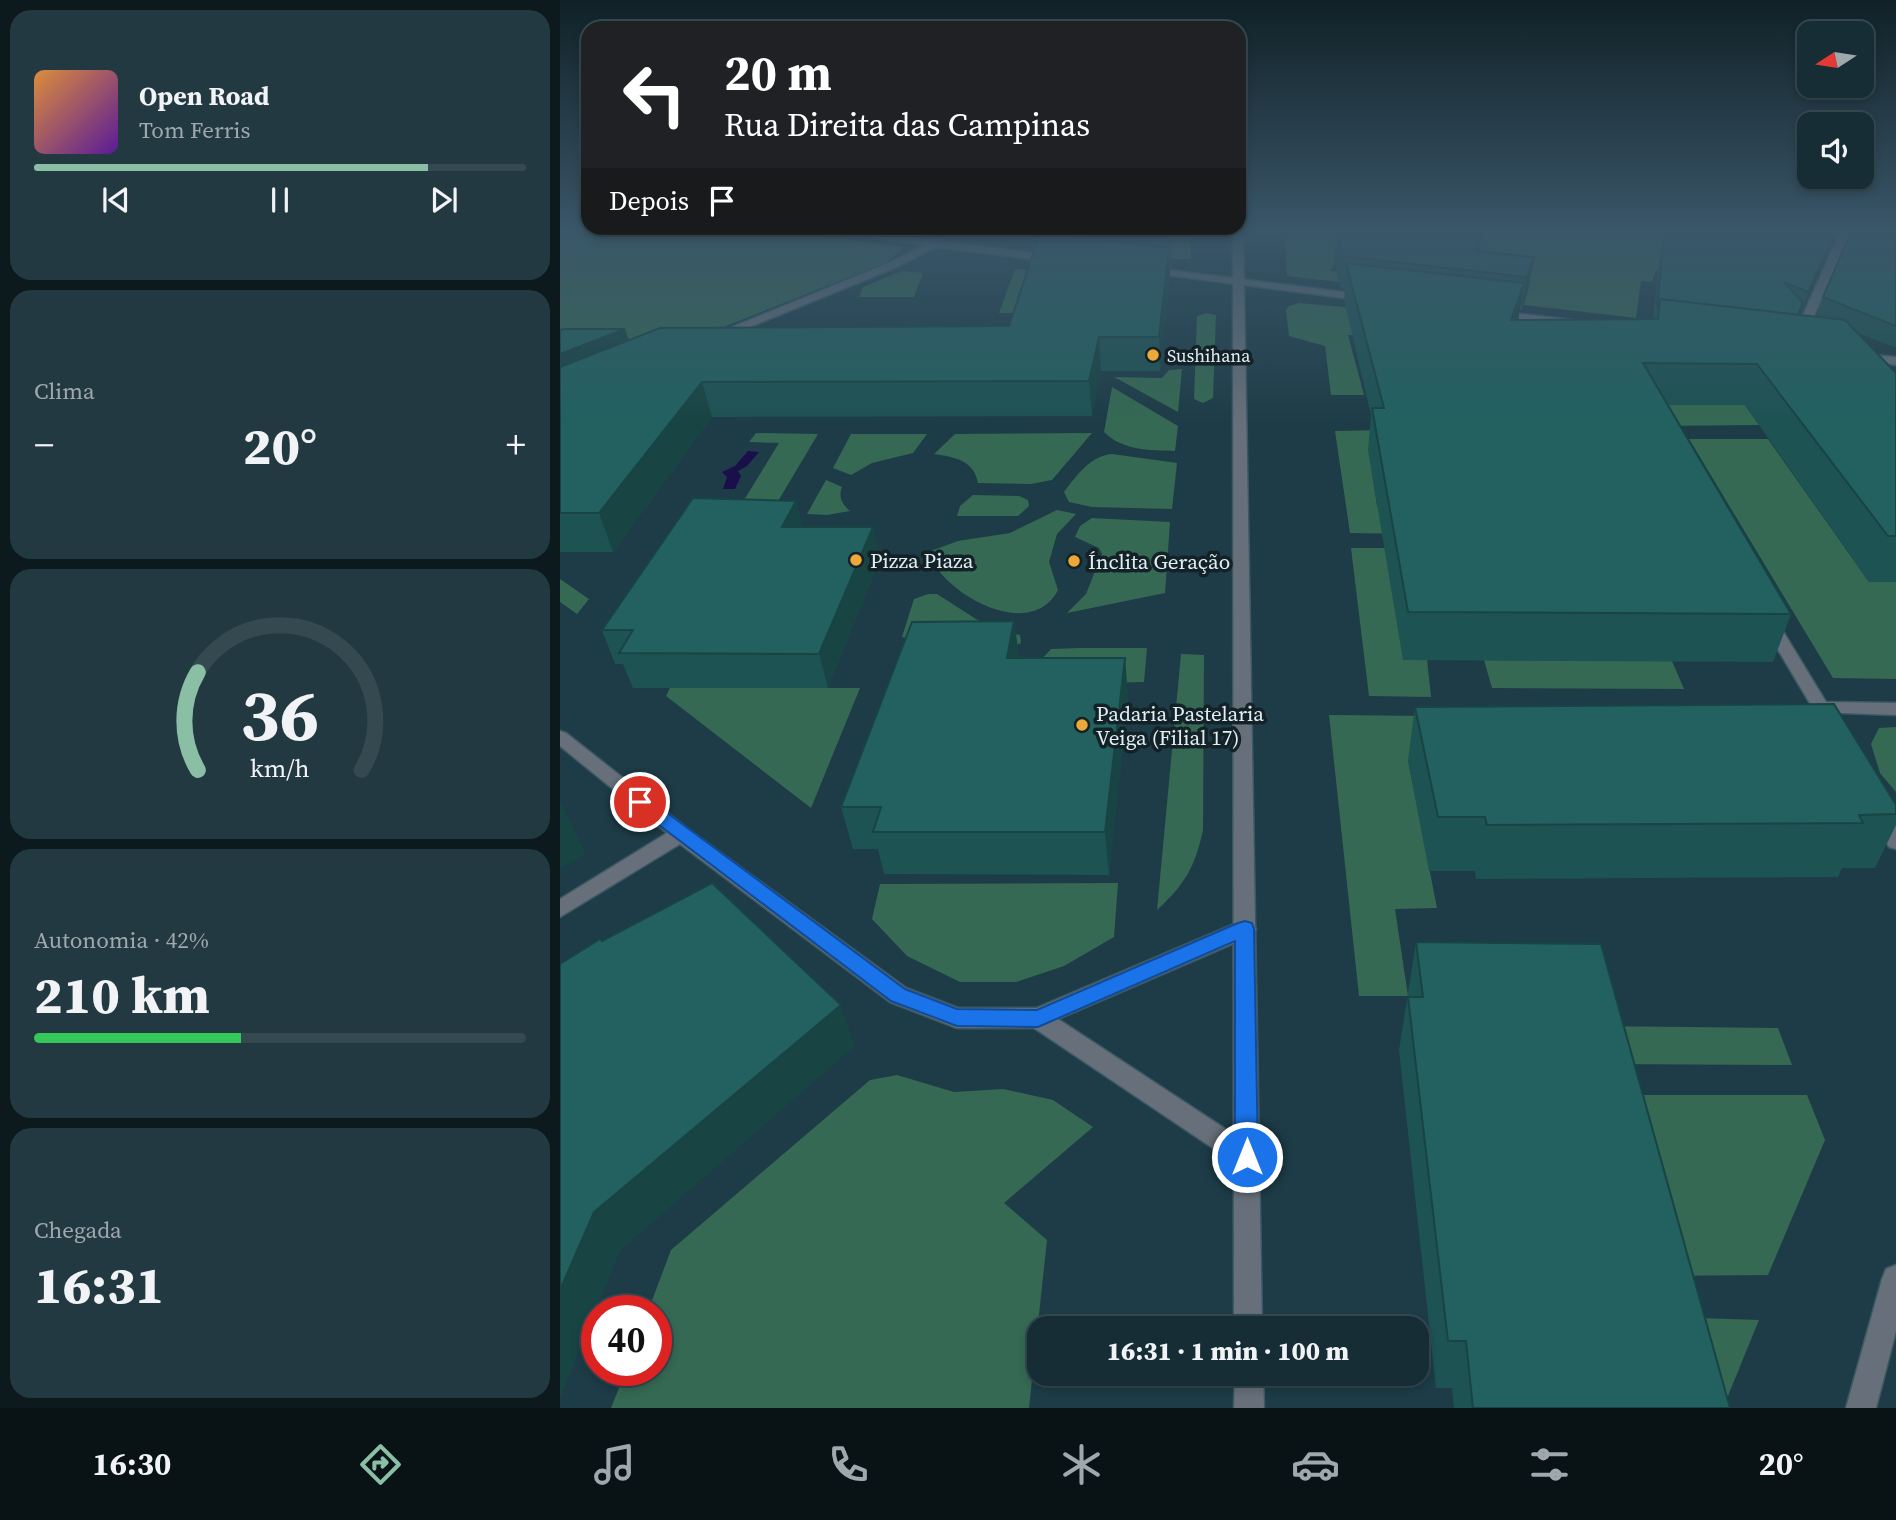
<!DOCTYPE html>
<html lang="pt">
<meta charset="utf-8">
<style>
:root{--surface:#162d35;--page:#233941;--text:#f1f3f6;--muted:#9ea8ad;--line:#354950;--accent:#8abfa5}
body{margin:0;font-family:"Source Serif 4",serif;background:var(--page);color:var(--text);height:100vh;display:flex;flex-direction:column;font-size:26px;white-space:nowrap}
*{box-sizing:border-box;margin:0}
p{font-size:23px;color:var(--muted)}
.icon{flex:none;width:38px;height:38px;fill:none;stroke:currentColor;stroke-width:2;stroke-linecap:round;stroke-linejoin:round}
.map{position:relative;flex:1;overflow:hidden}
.details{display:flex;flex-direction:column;gap:10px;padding:10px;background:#0c191d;width:560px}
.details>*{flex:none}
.hud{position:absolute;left:21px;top:21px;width:665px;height:214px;border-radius:21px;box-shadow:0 4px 10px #0003,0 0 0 2px var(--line);background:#202124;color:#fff;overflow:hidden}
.needle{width:46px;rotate:258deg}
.fabs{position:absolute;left:1237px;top:21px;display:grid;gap:14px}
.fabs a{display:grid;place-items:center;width:77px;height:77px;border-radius:14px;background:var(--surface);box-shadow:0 4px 10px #0003,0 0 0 2px var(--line);font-size:35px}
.speed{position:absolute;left:21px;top:1295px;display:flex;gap:14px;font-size:35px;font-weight:700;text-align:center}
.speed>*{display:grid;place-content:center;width:91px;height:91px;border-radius:50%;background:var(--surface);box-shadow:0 4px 10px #0003,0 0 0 2px var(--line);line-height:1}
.speed .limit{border:10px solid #d22;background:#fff;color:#111}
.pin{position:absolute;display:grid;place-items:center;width:60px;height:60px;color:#fff;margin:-30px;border:4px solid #fff;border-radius:50%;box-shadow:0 2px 7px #0007}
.me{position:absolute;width:77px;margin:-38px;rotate:0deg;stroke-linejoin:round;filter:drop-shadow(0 0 5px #0008)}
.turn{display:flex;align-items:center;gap:24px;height:147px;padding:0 28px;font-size:32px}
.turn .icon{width:91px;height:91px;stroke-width:2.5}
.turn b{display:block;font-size:49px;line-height:60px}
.then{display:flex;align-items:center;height:66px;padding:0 28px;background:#0003;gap:14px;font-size:26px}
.big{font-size:52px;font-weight:800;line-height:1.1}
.details .card{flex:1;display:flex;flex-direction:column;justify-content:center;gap:10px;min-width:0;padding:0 24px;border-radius:21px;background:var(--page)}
.details .dial{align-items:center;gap:0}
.dial svg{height:182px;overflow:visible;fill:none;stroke:var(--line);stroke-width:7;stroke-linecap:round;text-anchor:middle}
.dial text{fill:var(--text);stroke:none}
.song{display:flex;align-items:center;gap:21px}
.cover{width:84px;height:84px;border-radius:10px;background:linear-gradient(135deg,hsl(30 70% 55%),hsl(270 70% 35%))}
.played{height:7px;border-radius:4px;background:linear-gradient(90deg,var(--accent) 80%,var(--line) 80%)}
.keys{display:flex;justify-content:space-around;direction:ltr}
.heat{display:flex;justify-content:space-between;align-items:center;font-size:38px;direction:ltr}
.charge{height:10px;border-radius:5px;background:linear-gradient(90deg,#34c759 42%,var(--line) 0)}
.trip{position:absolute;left:467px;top:1316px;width:402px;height:70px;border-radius:21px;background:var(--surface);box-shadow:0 4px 10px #0003,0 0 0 2px var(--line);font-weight:800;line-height:70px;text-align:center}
.menu{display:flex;height:112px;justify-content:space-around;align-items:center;background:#091215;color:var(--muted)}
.menu .icon{width:49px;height:49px}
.menu .active{color:var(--accent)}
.menu b{font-size:32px;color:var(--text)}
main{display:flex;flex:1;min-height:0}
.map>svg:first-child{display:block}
.green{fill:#356953}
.water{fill:#1a0e4b}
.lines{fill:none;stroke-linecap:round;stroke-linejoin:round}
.minor-casing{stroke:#3c5963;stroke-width:3}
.tertiary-casing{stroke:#3c5963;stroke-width:3}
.minor{fill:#67707a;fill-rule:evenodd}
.tertiary{fill:#67707a;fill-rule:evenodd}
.wall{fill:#1d5353}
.shaded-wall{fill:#184443}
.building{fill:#226160;stroke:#184443;stroke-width:2}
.route{fill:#1a73e8;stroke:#114b97;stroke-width:2}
.poi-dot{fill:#eca93a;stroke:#142126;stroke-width:2.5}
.labels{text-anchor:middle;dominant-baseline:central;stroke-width:7;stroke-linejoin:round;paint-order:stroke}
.far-poi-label{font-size:18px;fill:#deeff6;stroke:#142126;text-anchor:start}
.poi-label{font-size:21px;fill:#deeff6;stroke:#142126;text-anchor:start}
</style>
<main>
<section class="details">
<div class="card">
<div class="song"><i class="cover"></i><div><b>Open Road</b><p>Tom Ferris</p></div></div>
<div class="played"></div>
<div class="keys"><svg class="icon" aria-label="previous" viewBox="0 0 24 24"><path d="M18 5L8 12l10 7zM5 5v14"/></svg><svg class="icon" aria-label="pause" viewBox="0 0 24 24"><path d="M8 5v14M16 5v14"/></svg><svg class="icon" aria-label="next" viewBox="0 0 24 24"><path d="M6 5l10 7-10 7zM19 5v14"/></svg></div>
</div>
<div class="card"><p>Clima</p>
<div class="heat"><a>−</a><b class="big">20°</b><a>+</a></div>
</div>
<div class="card dial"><svg viewBox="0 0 100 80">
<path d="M14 69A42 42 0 1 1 86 69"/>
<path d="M14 69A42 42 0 0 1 14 26" stroke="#8abfa5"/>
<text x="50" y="56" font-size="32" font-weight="700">36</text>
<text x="50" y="72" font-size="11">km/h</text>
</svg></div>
<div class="card"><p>Autonomia · 42%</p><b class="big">210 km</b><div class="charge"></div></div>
<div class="card"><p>Chegada</p><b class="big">16:31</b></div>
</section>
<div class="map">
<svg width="1336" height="1408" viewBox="0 0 1336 1408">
<rect width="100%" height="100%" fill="#1d3c47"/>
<g class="green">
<path d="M 0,228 L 192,228 L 344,247 L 327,262 L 0,392 Z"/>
<path d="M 589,228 L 630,228 L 631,259 L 584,259 Z"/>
<path d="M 922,228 L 1099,228 L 1098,232 L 1186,242 L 1186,233 L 1140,228 L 1143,228 L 1246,235 L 1271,243 L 1268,247 L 1240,243 L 1207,317 L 1183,314 L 1185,266 L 1160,263 L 1159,278 L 1096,270 L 1092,282 L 1081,281 L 1076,318 L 963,305 L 968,290 L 932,285 L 945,253 L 810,237 L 904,238 Z"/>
<path d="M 725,237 L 791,237 L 770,271 L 828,277 L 823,287 L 727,276 Z"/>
<path d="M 455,269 L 534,277 L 457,313 L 439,313 Z"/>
<path d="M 342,271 L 363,273 L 354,297 L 299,297 L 303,287 Z"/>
<path d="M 739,303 L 816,310 L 830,333 L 788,335 L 804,395 L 771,395 L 765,346 L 729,336 L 726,310 L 729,306 Z"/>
<path d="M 646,313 L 656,315 L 653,398 L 643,403 L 634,399 L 637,316 Z"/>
<path d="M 622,369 L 618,412 L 554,377 L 602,378 L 609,370 Z"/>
<path d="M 552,387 L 618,426 L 615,451 C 589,450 563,451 544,432 Z"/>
<path d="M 1184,404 L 1199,425 L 1097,426 L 985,405 Z"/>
<path d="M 823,430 L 809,451 L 817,506 L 1108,508 L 852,534 L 790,533 L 775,431 Z"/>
<path d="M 196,433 L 258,434 L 211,513 L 184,500 L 219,443 L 189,442 Z"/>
<path d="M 532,433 L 492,480 L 471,484 L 418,483 C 414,460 394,457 374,454 L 395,434 Z"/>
<path d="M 291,434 L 367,434 L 353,453 L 312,463 L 291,475 L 273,468 Z"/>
<path d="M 1129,439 L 1208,439 L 1309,582 L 1336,582 L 1336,679 L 1273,678 Z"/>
<path d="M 552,454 L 617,463 L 612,509 L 532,507 L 509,502 L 504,492 C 517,475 530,456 552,454 Z"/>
<path d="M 266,480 L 282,487 C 278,497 282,504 290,511 L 267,515 L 247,514 Z"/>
<path d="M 413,495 L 459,496 L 468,500 L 469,506 L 458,516 L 397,516 L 400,506 Z"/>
<path d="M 497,510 L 516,514 L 497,534 L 489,562 L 498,590 C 471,643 382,594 368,552 L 398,541 L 450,533 Z"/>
<path d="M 532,518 L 610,522 L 605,593 L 507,613 L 526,594 L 542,554 L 539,548 L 515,537 L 520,526 Z"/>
<path d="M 791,548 L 855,548 L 871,697 L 809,696 Z"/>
<path d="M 0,579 L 29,599 L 17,614 L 0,602 Z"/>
<path d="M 368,594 L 377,594 L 416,619 L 441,632 L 460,635 L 461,643 L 450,648 L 376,645 L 342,637 L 354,599 Z"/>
<path d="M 521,648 L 587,648 L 584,682 L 503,684 L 482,659 L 491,649 Z"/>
<path d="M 621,654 L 644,655 L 643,830 C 635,867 625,884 597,910 Z"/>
<path d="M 924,660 L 1112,661 L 1124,689 L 932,688 Z"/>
<path d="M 110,688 L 300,688 L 251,808 L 106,696 Z"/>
<path d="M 769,715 L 873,716 L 848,760 L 877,908 L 835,909 L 848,996 L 799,996 Z"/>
<path d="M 1336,727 L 1336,792 L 1320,773 L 1311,744 L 1319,728 Z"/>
<path d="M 558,883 L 554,937 L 504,966 L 456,982 L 400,982 L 347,956 L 312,919 L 320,884 Z"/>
<path d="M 1032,1026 L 1218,1028 L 1232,1065 L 1042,1064 Z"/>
<path d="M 337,1075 L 394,1092 L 443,1089 L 493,1100 L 533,1127 L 444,1203 L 487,1240 L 469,1408 L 51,1408 L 66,1370 L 96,1370 L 96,1311 L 88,1311 L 111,1250 L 310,1080 Z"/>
<path d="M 1050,1095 L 1247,1095 L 1265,1140 L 1208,1275 L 1097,1276 Z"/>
<path d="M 1107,1317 L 1199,1320 L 1163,1408 Z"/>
</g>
<path class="water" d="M 188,451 L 199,452 L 187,466 L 178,471 L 181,476 L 175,489 L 163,489 L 167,477 L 162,472 L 175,466 Z"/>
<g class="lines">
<defs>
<g id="minor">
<path d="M 250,228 L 278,228 L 495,256 L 500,259 L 495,262 L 376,247 L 337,267 L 163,338 L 155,338 L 155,334 L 329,263 L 365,245 Z"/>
<path d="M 1282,228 L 1292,228 L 1245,337 L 1235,339 L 1233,337 Z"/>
<path d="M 586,267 L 808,295 L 813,298 L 808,301 L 582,272 L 582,268 Z"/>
<path d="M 936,311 L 1013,320 L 1019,323 L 1013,326 L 932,316 L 932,312 Z"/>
<path d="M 1301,354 L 1336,357 L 1336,365 L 1297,359 L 1297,355 Z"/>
<path d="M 1210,618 L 1218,623 L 1266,702 L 1336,703 L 1336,715 L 1255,712 L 1202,623 Z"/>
<path d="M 0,731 L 6,733 L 128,829 L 346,988 L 398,1008 L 477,1008 L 677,923 L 685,921 L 693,923 L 696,929 L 693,935 L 498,1019 L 696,1149 L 700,1157 L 696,1165 L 687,1169 L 678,1165 L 474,1028 L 397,1028 L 330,1002 L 120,844 L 0,917 L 0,899 L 107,833 L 0,746 Z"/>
<path d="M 1321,808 L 1328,810 L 1336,824 L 1336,849 L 1329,847 L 1311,815 L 1314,810 Z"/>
<path d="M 1336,1265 L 1336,1331 L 1316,1408 L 1286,1408 L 1322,1279 L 1326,1269 Z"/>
</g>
<g id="tertiary">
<path d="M 673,228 L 683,228 L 702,1328 L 674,1328 Z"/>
<path d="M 675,1374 L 703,1374 L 704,1408 L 674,1408 Z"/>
</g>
</defs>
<use href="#minor" class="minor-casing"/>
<use href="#tertiary" class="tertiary-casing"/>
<use href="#minor" class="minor"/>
<use href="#tertiary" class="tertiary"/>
</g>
<g class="wall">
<path d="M 484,228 L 612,228 L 612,250 L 611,268 L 609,268 L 610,278 L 600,371 L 541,371 L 532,416 L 152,417 L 53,552 L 0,552 L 0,330 L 69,340 L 449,326 L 484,233 Z"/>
<path d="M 1103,228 L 1279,228 L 1240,315 L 1259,317 L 1257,316 L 1263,297 L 1336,228 L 1336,347 L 1331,346 L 1297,333 L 1336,373 L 1336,582 L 1309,582 L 1185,405 L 1108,405 L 1231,614 L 1213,662 L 843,660 L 808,450 L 811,415 L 784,300 L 785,289 L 781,289 L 774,263 L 776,232 L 920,251 L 974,257 L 968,290 L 962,310 L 960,310 L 958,320 L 1093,319 Z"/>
<path d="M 236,501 L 242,527 L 313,527 L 320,559 L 268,688 L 73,688 L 63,664 L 55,664 L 42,630 Z"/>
<path d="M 459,658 L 565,658 L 568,699 L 549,875 L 324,874 L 318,849 L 293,849 L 281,807 Z"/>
<path d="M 855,707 L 1336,805 L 1336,825 L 1315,868 L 1282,868 L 1278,877 L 916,879 L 915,871 L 869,871 L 848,760 Z"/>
<path d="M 856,942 L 1170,1408 L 894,1408 L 892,1388 L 876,1388 L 839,1050 Z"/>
</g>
<g class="shaded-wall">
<path d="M 610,228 L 612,228 L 612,250 L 611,268 Z"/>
<path d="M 1277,228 L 1279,228 L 1243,310 L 1248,292 Z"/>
<path d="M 922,233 L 918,264 L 914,251 Z"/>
<path d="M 609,248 L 610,278 L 600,371 L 599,337 Z"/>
<path d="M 974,257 L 968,290 L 962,310 L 967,277 Z"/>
<path d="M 964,283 L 958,321 L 951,320 Z"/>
<path d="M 65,329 L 76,362 L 0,393 L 0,354 Z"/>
<path d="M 539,337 L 541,371 L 532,416 L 529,381 Z"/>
<path d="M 142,382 L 152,417 L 53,552 L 39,513 Z"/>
<path d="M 236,501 L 244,532 L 222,527 Z"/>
<path d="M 313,527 L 320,559 L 268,688 L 259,654 Z"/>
<path d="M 454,621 L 460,661 L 447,658 Z"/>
<path d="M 565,658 L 568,699 L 549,875 L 545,832 Z"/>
<path d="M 0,801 L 26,854 L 0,869 Z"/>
<path d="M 281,1005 L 295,1046 L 60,1251 L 0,1399 L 0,1290 L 34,1212 Z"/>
</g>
<g class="building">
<path d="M 575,228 L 610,228 L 610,232 Z"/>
<path d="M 779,228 L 883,228 L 922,233 L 914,251 L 974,257 L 967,277 L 783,256 L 776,232 Z"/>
<path d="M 1105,228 L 1277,228 L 1248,292 L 1224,282 L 1243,303 L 1238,315 L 1100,299 L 1098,307 L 1097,307 Z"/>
<path d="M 1293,228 L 1336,228 L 1336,326 L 1263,297 Z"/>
<path d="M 480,233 L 609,248 L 599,337 L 539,337 L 529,381 L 142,382 L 39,513 L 0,513 L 0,367 L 100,328 L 449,326 Z"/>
<path d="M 786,263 L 964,283 L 951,320 L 1098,319 L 1100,299 L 1285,320 L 1336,373 L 1336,536 L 1328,536 L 1197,364 L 1083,363 L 1231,614 L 848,612 L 812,408 L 824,408 Z"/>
<path d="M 4,329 L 65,329 L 0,354 L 0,330 Z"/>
<path d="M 133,498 L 236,501 L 222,527 L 313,527 L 259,654 L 59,653 L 73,630 L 42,630 Z"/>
<path d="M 454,621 L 447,658 L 565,658 L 545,832 L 313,832 L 321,807 L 281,807 L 352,622 Z"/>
<path d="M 1274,704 L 1336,805 L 1336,814 L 1299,815 L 1303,823 L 927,825 L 925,817 L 878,817 L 855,707 Z"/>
<path d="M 152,883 L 281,1005 L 34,1212 L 0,1290 L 0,964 L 40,939 L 42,941 Z"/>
<path d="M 856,942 L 1041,944 L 1170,1408 L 913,1408 L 906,1341 L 888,1341 L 848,997 L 863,997 Z"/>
</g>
<linearGradient id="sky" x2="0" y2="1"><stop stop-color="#102127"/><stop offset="0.54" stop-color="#3a5669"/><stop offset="1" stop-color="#3a5669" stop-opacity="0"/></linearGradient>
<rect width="1336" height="425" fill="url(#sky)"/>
<path class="route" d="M 80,796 L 87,798 L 345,989 L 397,1009 L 477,1010 L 678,923 L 685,921 L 692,923 L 694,929 L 698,1157 L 695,1165 L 687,1168 L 678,1165 L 675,1157 L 675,941 L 478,1027 L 397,1026 L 331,1001 L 74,806 L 72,802 Z"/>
<g class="poi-dot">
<circle cx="593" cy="355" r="7"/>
<circle cx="296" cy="560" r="7"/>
<circle cx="514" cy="561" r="7"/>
<circle cx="522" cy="725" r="7"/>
</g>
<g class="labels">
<g class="far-poi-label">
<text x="607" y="355">Sushihana</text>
</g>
<g class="poi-label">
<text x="310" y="560">Pizza Piaza</text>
<text x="528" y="561">Ínclita Geração</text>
<text x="536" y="713">Padaria Pastelaria<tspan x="536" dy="24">Veiga (Filial 17)</tspan></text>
</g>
</g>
</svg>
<div class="fabs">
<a><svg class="needle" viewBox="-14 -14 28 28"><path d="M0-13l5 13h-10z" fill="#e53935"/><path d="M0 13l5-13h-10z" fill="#9ea8ad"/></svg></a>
<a><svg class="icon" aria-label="sound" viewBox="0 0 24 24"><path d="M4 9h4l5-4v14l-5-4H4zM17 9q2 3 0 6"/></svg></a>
</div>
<div class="speed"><div class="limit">40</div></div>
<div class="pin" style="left:80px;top:802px;background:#d93025"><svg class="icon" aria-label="arrive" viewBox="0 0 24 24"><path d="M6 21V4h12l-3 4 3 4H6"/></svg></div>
<svg class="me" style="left:687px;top:1157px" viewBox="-20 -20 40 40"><circle r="17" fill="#1a73e8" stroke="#fff" stroke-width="3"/><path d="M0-11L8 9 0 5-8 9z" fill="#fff"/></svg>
<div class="trip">16:31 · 1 min · 100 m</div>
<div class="hud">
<div class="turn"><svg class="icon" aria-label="left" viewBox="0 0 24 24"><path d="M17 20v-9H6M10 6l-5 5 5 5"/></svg><div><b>20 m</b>Rua Direita das Campinas</div></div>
<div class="then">Depois<svg class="icon" aria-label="arrive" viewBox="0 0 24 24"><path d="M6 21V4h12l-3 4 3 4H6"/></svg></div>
</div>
</div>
</main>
<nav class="menu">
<b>16:30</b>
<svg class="icon active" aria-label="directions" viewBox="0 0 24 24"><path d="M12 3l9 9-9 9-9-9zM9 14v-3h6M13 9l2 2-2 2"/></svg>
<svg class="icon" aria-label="music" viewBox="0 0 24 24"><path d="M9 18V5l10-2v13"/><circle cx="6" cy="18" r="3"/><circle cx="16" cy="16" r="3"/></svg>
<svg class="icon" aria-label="phone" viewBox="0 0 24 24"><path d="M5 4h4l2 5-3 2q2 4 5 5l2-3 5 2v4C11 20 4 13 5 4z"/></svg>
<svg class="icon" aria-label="climate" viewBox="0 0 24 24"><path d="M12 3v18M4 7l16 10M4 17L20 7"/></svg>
<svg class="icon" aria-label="car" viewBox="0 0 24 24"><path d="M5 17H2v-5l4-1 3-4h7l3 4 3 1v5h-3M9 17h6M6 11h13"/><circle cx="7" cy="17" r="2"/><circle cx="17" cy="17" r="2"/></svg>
<svg class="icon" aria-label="filters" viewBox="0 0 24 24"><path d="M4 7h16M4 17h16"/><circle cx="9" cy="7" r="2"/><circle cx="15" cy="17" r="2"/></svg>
<b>20°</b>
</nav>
